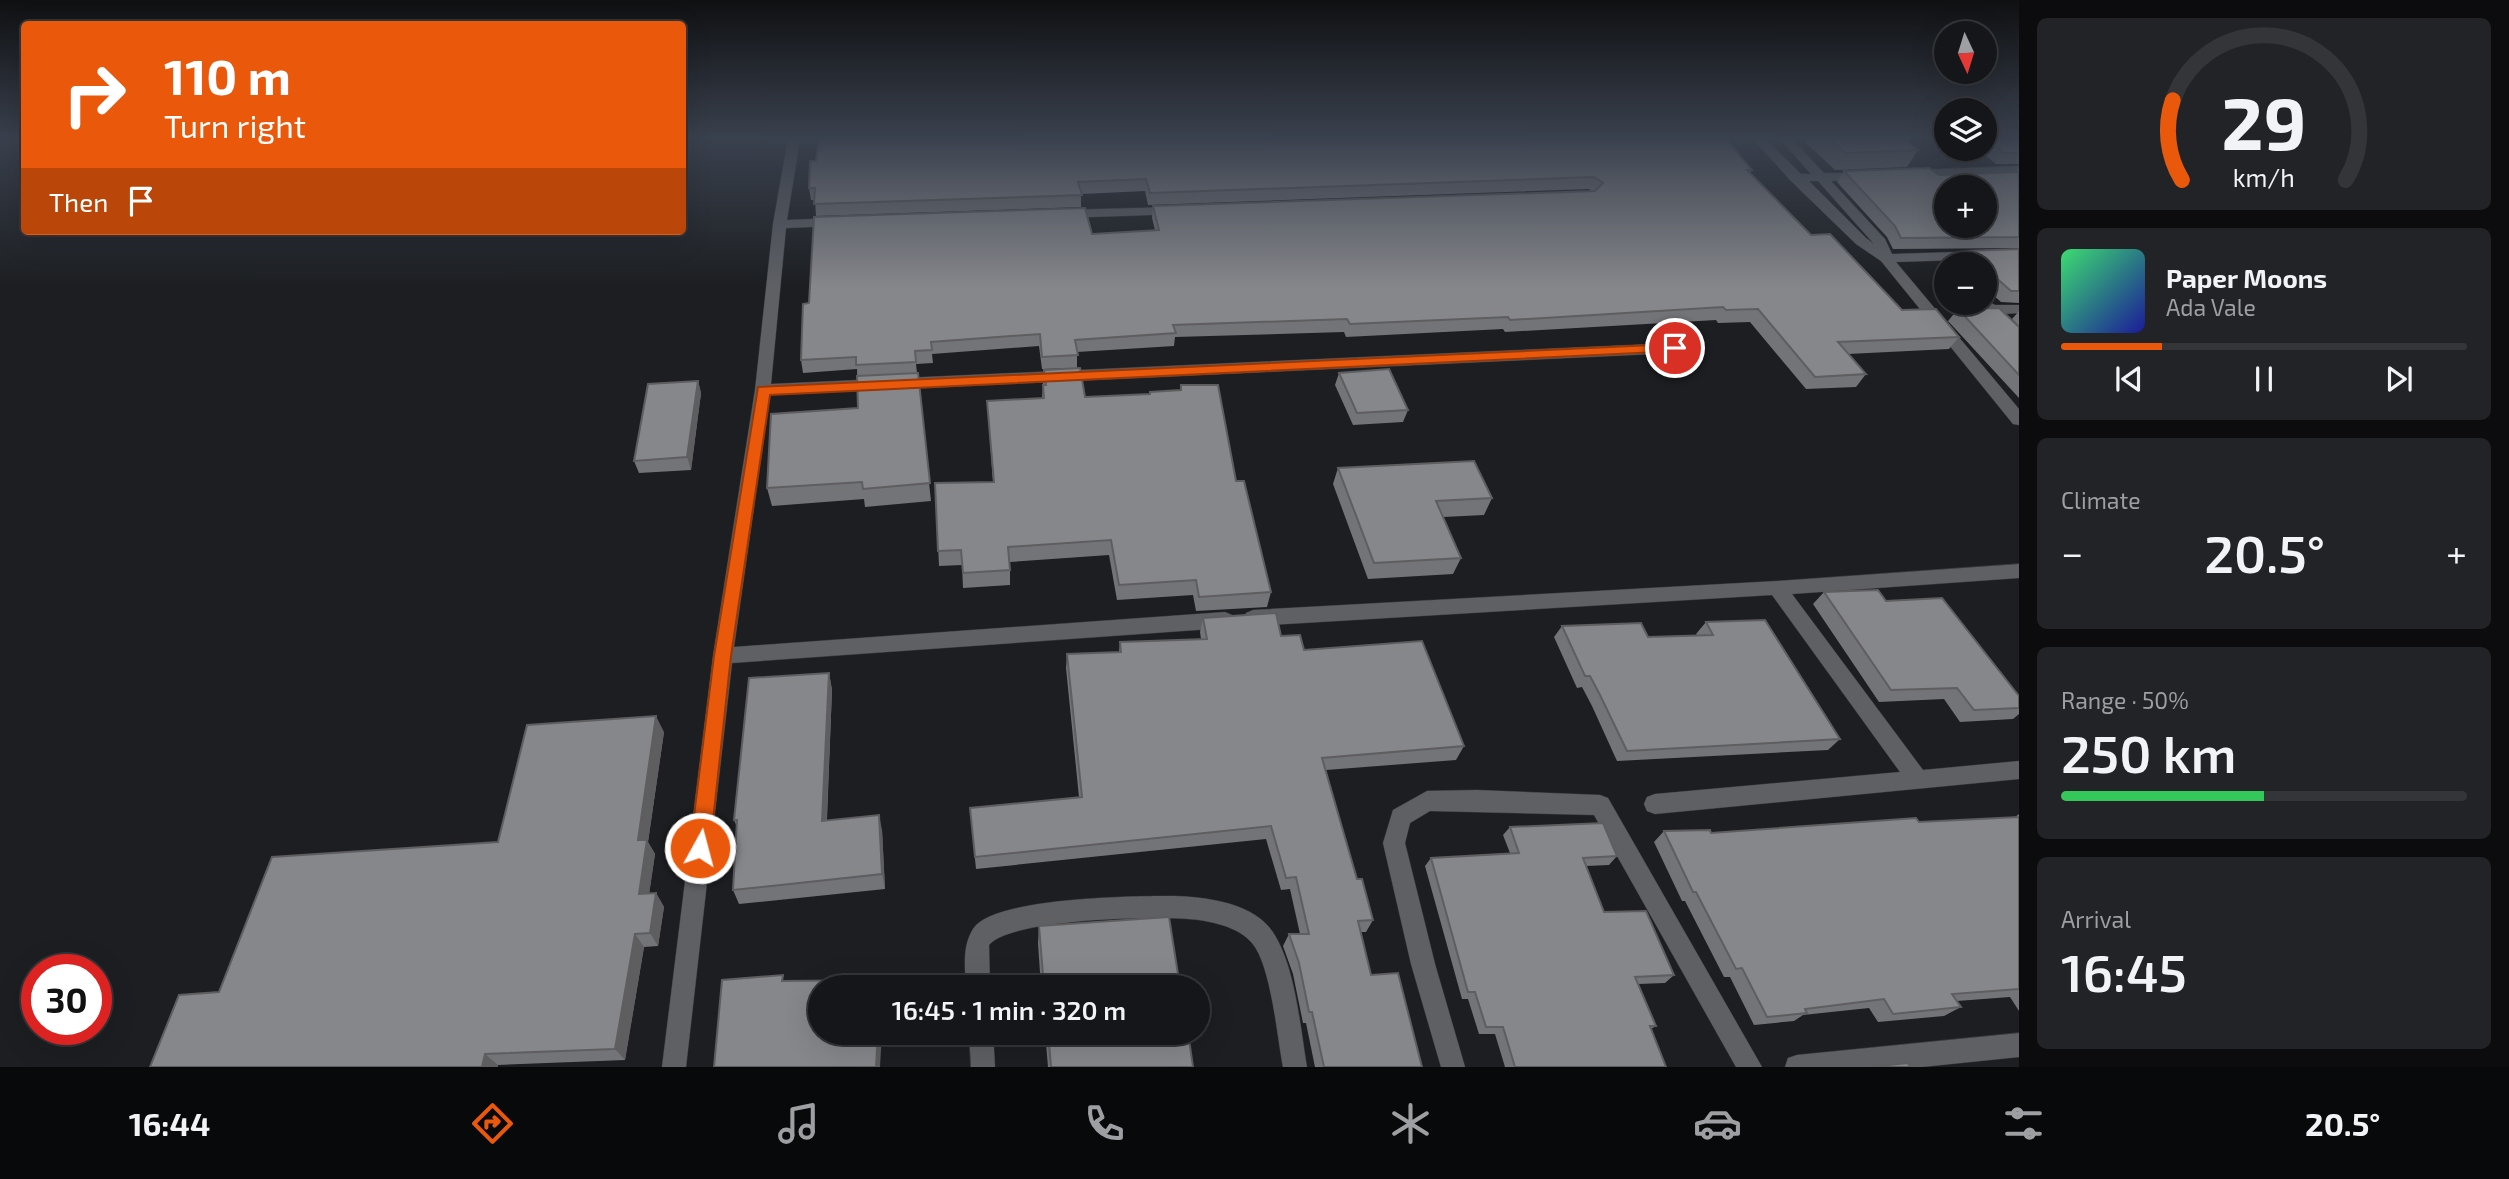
<!DOCTYPE html>
<meta charset="utf-8">
<style>
:root{--surface:#151619;--page:#222326;--text:#f1f3f6;--muted:#9d9fa2;--line:#343538;--accent:#ea580c}
body{margin:0;font-family:"Exo 2",sans-serif;background:var(--page);color:var(--text);height:100vh;display:flex;flex-direction:column;font-size:26px;white-space:nowrap}
*{box-sizing:border-box;margin:0}
p{font-size:23px;color:var(--muted)}
.icon{flex:none;width:38px;height:38px;fill:none;stroke:currentColor;stroke-width:2;stroke-linecap:round;stroke-linejoin:round}
.map{position:relative;flex:1;overflow:hidden}
.sheet{display:flex;flex-direction:column;gap:18px;padding:18px;background:#0c0c0e;width:490px}
.sheet>*{flex:none}
.top-card{position:absolute;left:21px;top:21px;width:665px;height:214px;border-radius:7px;box-shadow:0 7px 28px #0002,0 0 0 2px var(--line);background:#ea580c;color:#fff;overflow:hidden}
.needle{width:46px;rotate:176deg}
.buttons{position:absolute;left:1934px;top:21px;display:grid;gap:14px}
.buttons a{display:grid;place-items:center;width:63px;height:63px;border-radius:50%;background:var(--surface);box-shadow:0 7px 28px #0002,0 0 0 2px var(--line);font-size:35px}
.speed{position:absolute;left:21px;top:954px;display:flex;gap:14px;font-size:35px;font-weight:700;text-align:center}
.speed>*{display:grid;place-content:center;width:91px;height:91px;border-radius:50%;background:var(--surface);box-shadow:0 7px 28px #0002,0 0 0 2px var(--line);line-height:1}
.speed .limit{border:10px solid #d22;background:#fff;color:#111}
.pin{position:absolute;display:grid;place-items:center;width:60px;height:60px;color:#fff;margin:-30px;border:4px solid #fff;border-radius:50%;box-shadow:0 2px 7px #0007}
.me{position:absolute;width:77px;margin:-38px;rotate:7deg;stroke-linejoin:round;filter:drop-shadow(0 0 5px #0008)}
.turn{display:flex;align-items:center;gap:24px;height:147px;padding:0 28px;font-size:32px}
.turn .icon{width:91px;height:91px;stroke-width:2.5}
.turn b{display:block;font-size:49px;line-height:60px}
.then{display:flex;align-items:center;height:66px;padding:0 28px;background:#0003;gap:14px;font-size:26px}
.big{font-size:52px;font-weight:600;line-height:1.1}
.sheet .widget{flex:1;display:flex;flex-direction:column;justify-content:center;gap:10px;min-width:0;padding:0 24px;border-radius:10px;background:var(--page)}
.sheet .dial{align-items:center;gap:0}
.dial svg{height:182px;overflow:visible;fill:none;stroke:var(--line);stroke-width:7;stroke-linecap:round;text-anchor:middle}
.dial text{fill:var(--text);stroke:none}
.song{display:flex;align-items:center;gap:21px}
.cover{width:84px;height:84px;border-radius:10px;background:linear-gradient(135deg,hsl(140 70% 55%),hsl(240 70% 35%))}
.played{height:7px;border-radius:4px;background:linear-gradient(90deg,var(--accent) 25%,var(--line) 25%)}
.keys{display:flex;justify-content:space-around;direction:ltr}
.heat{display:flex;justify-content:space-between;align-items:center;font-size:38px;direction:ltr}
.charge{height:10px;border-radius:5px;background:linear-gradient(90deg,#34c759 50%,var(--line) 0)}
.trip{position:absolute;left:808px;top:975px;width:402px;height:70px;border-radius:35px;background:var(--surface);box-shadow:0 7px 28px #0002,0 0 0 2px var(--line);font-weight:600;line-height:70px;text-align:center}
.tabs{display:flex;height:112px;justify-content:space-around;align-items:center;background:#08090a;color:var(--muted)}
.tabs .icon{width:49px;height:49px}
.tabs .current{color:var(--accent)}
.tabs b{font-size:32px;color:var(--text)}
main{display:flex;flex:1;min-height:0}
.map>svg:first-child{display:block}
.lines{fill:none;stroke-linecap:round;stroke-linejoin:round}
.street-casing{stroke:#38393b;stroke-width:1}
.street{fill:#5e6064;fill-rule:evenodd}
.wall{fill:#737478}
.shaded-wall{fill:#5e5e61}
.building{fill:#86878b;stroke:#5e5e61;stroke-width:2;fill-rule:evenodd}
.route{fill:#ea580c;stroke:#983908;stroke-width:2}
</style>
<main>
<div class="map">
<svg width="2019" height="1067" viewBox="0 0 2019 1067">
<rect width="100%" height="100%" fill="#1c1e21"/>
<g class="lines">
<defs>
<g id="street">
<path d="M 788,139 L 800,139 L 787,220 L 836,218 L 843,222 L 836,226 L 786,228 L 771,384 L 1675,343 L 1682,348 L 1675,353 L 770,395 L 734,647 L 1225,612 L 1232,615 L 1234,620 L 1232,625 L 1225,628 L 732,663 L 686,1067 L 662,1067 L 713,656 L 755,390 L 773,224 Z"/>
<path d="M 1753,139 L 1766,139 L 1801,174 L 1811,174 L 1780,139 L 1792,139 L 1824,173 L 1866,173 L 1866,179 L 1862,180 L 1831,181 L 1885,239 L 1892,254 L 2019,250 L 2019,258 L 1896,262 L 2019,409 L 2019,425 L 2013,424 L 1881,261 L 1856,244 L 1791,181 ZM 1809,181 L 1818,181 L 1874,244 L 1866,238 Z"/>
<path d="M 2019,166 L 2019,174 L 1914,178 L 1908,174 L 1914,170 Z"/>
<path d="M 1175,207 L 1180,208 L 1180,214 L 1063,218 L 1056,214 L 1063,210 Z"/>
<path d="M 1984,299 L 1995,305 L 2019,305 L 2019,313 L 2004,314 L 2019,329 L 2019,342 L 2014,340 L 1979,306 L 1977,303 L 1984,303 Z"/>
<path d="M 2019,564 L 2019,578 L 1792,594 L 1923,770 L 2019,761 L 2019,779 L 1655,814 L 1647,811 L 1644,804 L 1647,797 L 1655,794 L 1900,772 L 1772,595 L 1253,626 L 1246,623 L 1244,618 L 1246,613 L 1253,610 L 1777,581 Z"/>
<path d="M 1477,790 L 1600,795 L 1608,798 L 1762,1067 L 1736,1067 L 1594,815 L 1430,811 L 1410,823 L 1405,843 L 1435,964 L 1465,1067 L 1441,1067 L 1411,964 L 1383,843 L 1393,810 L 1427,791 Z"/>
<path d="M 1174,896 C 1204,897 1248,902 1269,927 C 1295,959 1300,1027 1307,1067 L 1283,1067 C 1277,1036 1271,965 1252,943 C 1239,928 1218,923 1199,920 C 1163,915 1011,918 989,945 L 990,987 L 966,987 C 965,967 962,947 973,929 C 993,897 1136,896 1174,896 Z"/>
<path d="M 969,1032 L 993,1032 L 995,1067 L 971,1067 Z"/>
<path d="M 2019,1033 L 2019,1057 L 1922,1067 L 1785,1067 L 1788,1058 L 1797,1055 Z"/>
</g>
</defs>
<use href="#street" class="street-casing"/>
<use href="#street" class="street"/>
</g>
<g class="wall">
<path d="M 1802,139 L 1904,139 L 1918,150 L 1907,167 L 1835,170 Z"/>
<path d="M 1984,139 L 2019,139 L 2019,164 L 1996,164 L 1978,149 L 1984,149 Z"/>
<path d="M 810,161 L 1752,170 L 1750,173 L 1811,235 L 1902,310 L 1959,337 L 1949,349 L 1848,354 L 1866,374 L 1856,387 L 1806,389 L 1750,322 L 1718,323 L 1716,320 L 1505,332 L 1503,329 L 1346,337 L 1344,332 L 1175,337 L 1174,346 L 1077,352 L 1077,368 L 1042,369 L 1039,346 L 932,354 L 933,363 L 916,364 L 931,501 L 865,507 L 864,499 L 772,506 L 767,488 L 858,408 L 857,369 L 803,373 L 801,360 L 809,303 L 1092,234 L 1155,230 L 1152,218 L 1153,206 L 1591,191 L 1589,189 L 1148,205 L 1145,191 L 1081,194 L 1081,207 L 816,216 L 815,200 L 811,200 L 809,188 Z"/>
<path d="M 2019,166 L 2019,248 L 1893,249 L 1887,237 L 1837,182 L 1844,171 L 1939,175 L 2015,172 Z"/>
<path d="M 2019,249 L 2019,303 L 2001,302 L 1984,287 L 1984,264 L 1960,264 L 1958,263 L 1967,251 Z"/>
<path d="M 1958,309 L 2019,327 L 2019,398 L 1948,321 Z"/>
<path d="M 2019,311 L 2019,326 L 2012,319 Z"/>
<path d="M 1044,370 L 1085,397 L 1149,394 L 1150,392 L 1180,390 L 1181,385 L 1236,481 L 1271,592 L 1267,607 L 1196,611 L 1193,595 L 1117,600 L 1109,555 L 1010,562 L 1010,585 L 963,588 L 962,565 L 939,566 L 935,483 L 993,482 L 987,401 L 1042,398 Z"/>
<path d="M 1339,373 L 1408,410 L 1403,422 L 1353,425 L 1335,385 Z"/>
<path d="M 698,381 L 701,393 L 691,470 L 639,473 L 634,461 Z"/>
<path d="M 1338,468 L 1492,498 L 1484,515 L 1443,517 L 1461,558 L 1453,574 L 1368,579 L 1333,484 Z"/>
<path d="M 1824,592 L 1886,601 L 2019,696 L 2019,714 L 2013,719 L 1960,722 L 1944,699 L 1879,702 L 1813,604 Z"/>
<path d="M 1203,618 L 1281,636 L 1464,746 L 1456,760 L 1326,770 L 1357,879 L 1373,920 L 1366,932 L 1361,932 L 1371,975 L 1422,1067 L 1315,1067 L 1306,1023 L 1303,1023 L 1293,974 L 1283,946 L 1289,934 L 1300,934 L 1290,889 L 1281,890 L 1266,839 L 976,869 L 971,821 L 1079,797 L 1066,668 L 1067,654 L 1119,652 L 1120,642 L 1201,639 L 1200,632 Z"/>
<path d="M 1706,622 L 1840,739 L 1828,750 L 1617,761 L 1592,706 L 1582,687 L 1577,688 L 1554,637 L 1562,626 L 1648,637 L 1697,635 L 1696,634 Z"/>
<path d="M 829,673 L 832,690 L 827,820 L 882,830 L 885,889 L 739,904 L 733,890 L 737,827 L 734,820 Z"/>
<path d="M 664,732 L 648,842 L 655,854 L 649,894 L 656,893 L 664,907 L 658,946 L 644,947 L 625,1060 L 498,1065 L 498,1067 L 150,1067 L 219,992 L 498,842 Z"/>
<path d="M 2019,814 L 2019,1011 L 2010,997 L 1957,1001 L 1961,1007 L 1944,1016 L 1878,1022 L 1869,1008 L 1803,1015 L 1794,1021 L 1754,1025 L 1730,977 L 1724,977 L 1685,901 L 1682,901 L 1654,842 L 1664,831 L 1711,833 L 2015,817 Z"/>
<path d="M 1510,827 L 1617,856 L 1609,865 L 1586,866 L 1604,912 L 1674,975 L 1665,983 L 1638,984 L 1656,1026 L 1651,1029 L 1666,1067 L 1505,1067 L 1495,1034 L 1479,1034 L 1468,999 L 1462,999 L 1425,866 L 1431,858 L 1510,853 L 1503,835 Z"/>
<path d="M 1039,926 L 1180,987 L 1041,987 L 1038,943 Z"/>
<path d="M 1045,1032 L 1188,1032 L 1193,1067 L 1048,1067 Z"/>
</g>
<g class="shaded-wall">
<path d="M 698,381 L 701,393 L 691,470 L 687,457 Z"/>
<path d="M 829,673 L 832,690 L 826,836 L 822,821 Z"/>
<path d="M 656,716 L 664,732 L 648,842 L 655,854 L 647,908 L 639,894 L 638,840 Z"/>
<path d="M 879,815 L 882,830 L 885,889 L 882,874 Z"/>
<path d="M 656,893 L 664,907 L 658,946 L 650,933 Z"/>
<path d="M 635,934 L 644,947 L 625,1060 L 615,1049 Z"/>
<path d="M 878,1032 L 882,1032 L 880,1067 L 876,1067 Z"/>
<path d="M 485,1054 L 498,1065 L 498,1067 L 482,1067 Z"/>
</g>
<g class="building">
<path d="M 819,139 L 1726,139 L 1752,170 L 1747,170 L 1811,235 L 1830,234 L 1902,310 L 1936,309 L 1959,337 L 1838,342 L 1866,374 L 1815,377 L 1758,309 L 1726,310 L 1723,307 L 1510,320 L 1508,317 L 1350,324 L 1347,319 L 1173,325 L 1176,333 L 1075,340 L 1078,355 L 1042,357 L 1040,334 L 931,342 L 932,350 L 915,351 L 916,362 L 856,365 L 856,357 L 801,360 L 803,304 L 809,303 L 814,217 L 1085,208 L 1092,234 L 1159,230 L 1153,206 L 1595,191 L 1603,183 L 1594,177 L 1150,193 L 1146,179 L 1078,182 L 1082,195 L 814,204 L 815,188 L 809,188 L 810,161 L 816,161 Z"/>
<path d="M 1830,139 L 1904,139 L 1918,150 L 1845,153 Z"/>
<path d="M 1987,139 L 2019,139 L 2019,153 L 2004,153 Z"/>
<path d="M 1929,168 L 1939,175 L 2019,172 L 2019,237 L 1901,238 L 1895,226 L 1844,171 ZM 1946,187 L 1984,187 L 1984,226 L 1946,226 Z"/>
<path d="M 2019,249 L 2019,291 L 2011,291 L 1984,267 L 1984,264 L 1982,264 L 1967,251 Z"/>
<path d="M 1999,308 L 2019,327 L 2019,375 L 1958,309 Z"/>
<path d="M 1080,368 L 1085,397 L 1150,394 L 1150,392 L 1181,390 L 1181,385 L 1218,385 L 1236,481 L 1244,481 L 1271,592 L 1199,597 L 1196,580 L 1119,585 L 1111,540 L 1008,547 L 1010,570 L 963,573 L 961,550 L 938,551 L 935,483 L 994,482 L 987,401 L 1044,398 L 1043,385 L 1046,385 L 1044,370 Z"/>
<path d="M 1389,369 L 1408,410 L 1357,413 L 1339,373 Z"/>
<path d="M 918,373 L 930,483 L 863,489 L 862,482 L 767,488 L 771,414 L 858,408 L 857,376 Z"/>
<path d="M 698,381 L 687,457 L 634,461 L 648,384 Z"/>
<path d="M 1474,461 L 1492,498 L 1436,501 L 1461,558 L 1374,563 L 1338,468 Z"/>
<path d="M 1878,590 L 1886,601 L 1942,598 L 2019,696 L 2019,708 L 1974,710 L 1957,688 L 1891,690 L 1824,592 Z"/>
<path d="M 1276,613 L 1281,636 L 1300,635 L 1304,650 L 1422,641 L 1464,746 L 1322,758 L 1357,879 L 1362,879 L 1373,920 L 1358,921 L 1371,975 L 1398,973 L 1422,1067 L 1324,1067 L 1312,1012 L 1309,1012 L 1299,963 L 1289,934 L 1309,934 L 1296,877 L 1286,878 L 1271,826 L 975,857 L 970,808 L 1082,797 L 1067,654 L 1121,652 L 1120,642 L 1207,639 L 1203,618 Z"/>
<path d="M 1765,620 L 1840,739 L 1627,751 L 1600,695 L 1590,676 L 1585,676 L 1562,626 L 1641,623 L 1648,637 L 1713,635 L 1706,622 Z"/>
<path d="M 829,673 L 822,821 L 879,815 L 882,874 L 733,890 L 737,820 L 734,820 L 749,678 Z"/>
<path d="M 656,716 L 638,840 L 647,840 L 639,894 L 656,893 L 650,933 L 635,934 L 615,1049 L 485,1054 L 482,1067 L 150,1067 L 179,995 L 219,992 L 272,857 L 498,842 L 527,725 Z"/>
<path d="M 2019,817 L 2019,989 L 1952,994 L 1961,1007 L 1893,1014 L 1884,999 L 1805,1009 L 1807,1013 L 1767,1017 L 1742,968 L 1736,969 L 1696,892 L 1693,892 L 1664,831 L 1710,830 L 1711,833 L 1916,818 L 1919,822 Z"/>
<path d="M 1603,823 L 1617,856 L 1583,858 L 1604,912 L 1646,911 L 1674,975 L 1635,977 L 1656,1026 L 1650,1026 L 1666,1067 L 1515,1067 L 1503,1027 L 1486,1027 L 1475,992 L 1468,992 L 1431,858 L 1519,853 L 1510,827 Z"/>
<path d="M 1169,917 L 1180,987 L 1044,987 L 1039,926 Z"/>
<path d="M 783,975 L 782,981 L 882,980 L 881,987 L 821,987 L 821,1032 L 878,1032 L 876,1067 L 714,1067 L 722,980 Z"/>
<path d="M 1048,1032 L 1188,1032 L 1193,1067 L 1051,1067 Z"/>
<path d="M 1908,1063 L 1910,1067 L 1870,1067 Z"/>
</g>
<linearGradient id="sky" x2="0" y2="1"><stop stop-color="#0f1012"/><stop offset="0.48" stop-color="#3a414e"/><stop offset="1" stop-color="#3a414e" stop-opacity="0"/></linearGradient>
<rect width="2019" height="288" fill="url(#sky)"/>
<path class="route" d="M 1675,344 L 1681,348 L 1679,351 L 770,395 L 731,656 L 710,848 L 707,854 L 700,857 L 693,854 L 690,848 L 714,656 L 758,387 Z"/>
</svg>
<div class="buttons">
<a><svg class="needle" viewBox="-14 -14 28 28"><path d="M0-13l5 13h-10z" fill="#e53935"/><path d="M0 13l5-13h-10z" fill="#9d9fa2"/></svg></a>
<a><svg class="icon" aria-label="layers" viewBox="0 0 24 24"><path d="M12 4l9 5-9 5-9-5zM3 14l9 5 9-5"/></svg></a>
<a>+</a>
<a>−</a>
</div>
<div class="speed"><div class="limit">30</div></div>
<div class="pin" style="left:1675px;top:348px;background:#d93025"><svg class="icon" aria-label="arrive" viewBox="0 0 24 24"><path d="M6 21V4h12l-3 4 3 4H6"/></svg></div>
<svg class="me" style="left:700px;top:848px" viewBox="-20 -20 40 40"><circle r="17" fill="#ea580c" stroke="#fff" stroke-width="3"/><path d="M0-11L8 9 0 5-8 9z" fill="#fff"/></svg>
<div class="trip">16:45 · 1 min · 320 m</div>
<div class="top-card">
<div class="turn"><svg class="icon" aria-label="right" viewBox="0 0 24 24"><path d="M7 20v-9h11M14 6l5 5-5 5"/></svg><div><b>110 m</b>Turn right</div></div>
<div class="then">Then<svg class="icon" aria-label="arrive" viewBox="0 0 24 24"><path d="M6 21V4h12l-3 4 3 4H6"/></svg></div>
</div>
</div>
<section class="sheet">
<div class="widget dial"><svg viewBox="0 0 100 80">
<path d="M14 69A42 42 0 1 1 86 69"/>
<path d="M14 69A42 42 0 0 1 10 34" stroke="#ea580c"/>
<text x="50" y="56" font-size="32" font-weight="700">29</text>
<text x="50" y="72" font-size="11">km/h</text>
</svg></div>
<div class="widget">
<div class="song"><i class="cover"></i><div><b>Paper Moons</b><p>Ada Vale</p></div></div>
<div class="played"></div>
<div class="keys"><svg class="icon" aria-label="previous" viewBox="0 0 24 24"><path d="M18 5L8 12l10 7zM5 5v14"/></svg><svg class="icon" aria-label="pause" viewBox="0 0 24 24"><path d="M8 5v14M16 5v14"/></svg><svg class="icon" aria-label="next" viewBox="0 0 24 24"><path d="M6 5l10 7-10 7zM19 5v14"/></svg></div>
</div>
<div class="widget"><p>Climate</p>
<div class="heat"><a>−</a><b class="big">20.5°</b><a>+</a></div>
</div>
<div class="widget"><p>Range · 50%</p><b class="big">250 km</b><div class="charge"></div></div>
<div class="widget"><p>Arrival</p><b class="big">16:45</b></div>
</section>
</main>
<nav class="tabs">
<b>16:44</b>
<svg class="icon current" aria-label="directions" viewBox="0 0 24 24"><path d="M12 3l9 9-9 9-9-9zM9 14v-3h6M13 9l2 2-2 2"/></svg>
<svg class="icon" aria-label="music" viewBox="0 0 24 24"><path d="M9 18V5l10-2v13"/><circle cx="6" cy="18" r="3"/><circle cx="16" cy="16" r="3"/></svg>
<svg class="icon" aria-label="phone" viewBox="0 0 24 24"><path d="M5 4h4l2 5-3 2q2 4 5 5l2-3 5 2v4C11 20 4 13 5 4z"/></svg>
<svg class="icon" aria-label="climate" viewBox="0 0 24 24"><path d="M12 3v18M4 7l16 10M4 17L20 7"/></svg>
<svg class="icon" aria-label="car" viewBox="0 0 24 24"><path d="M5 17H2v-5l4-1 3-4h7l3 4 3 1v5h-3M9 17h6M6 11h13"/><circle cx="7" cy="17" r="2"/><circle cx="17" cy="17" r="2"/></svg>
<svg class="icon" aria-label="filters" viewBox="0 0 24 24"><path d="M4 7h16M4 17h16"/><circle cx="9" cy="7" r="2"/><circle cx="15" cy="17" r="2"/></svg>
<b>20.5°</b>
</nav>
